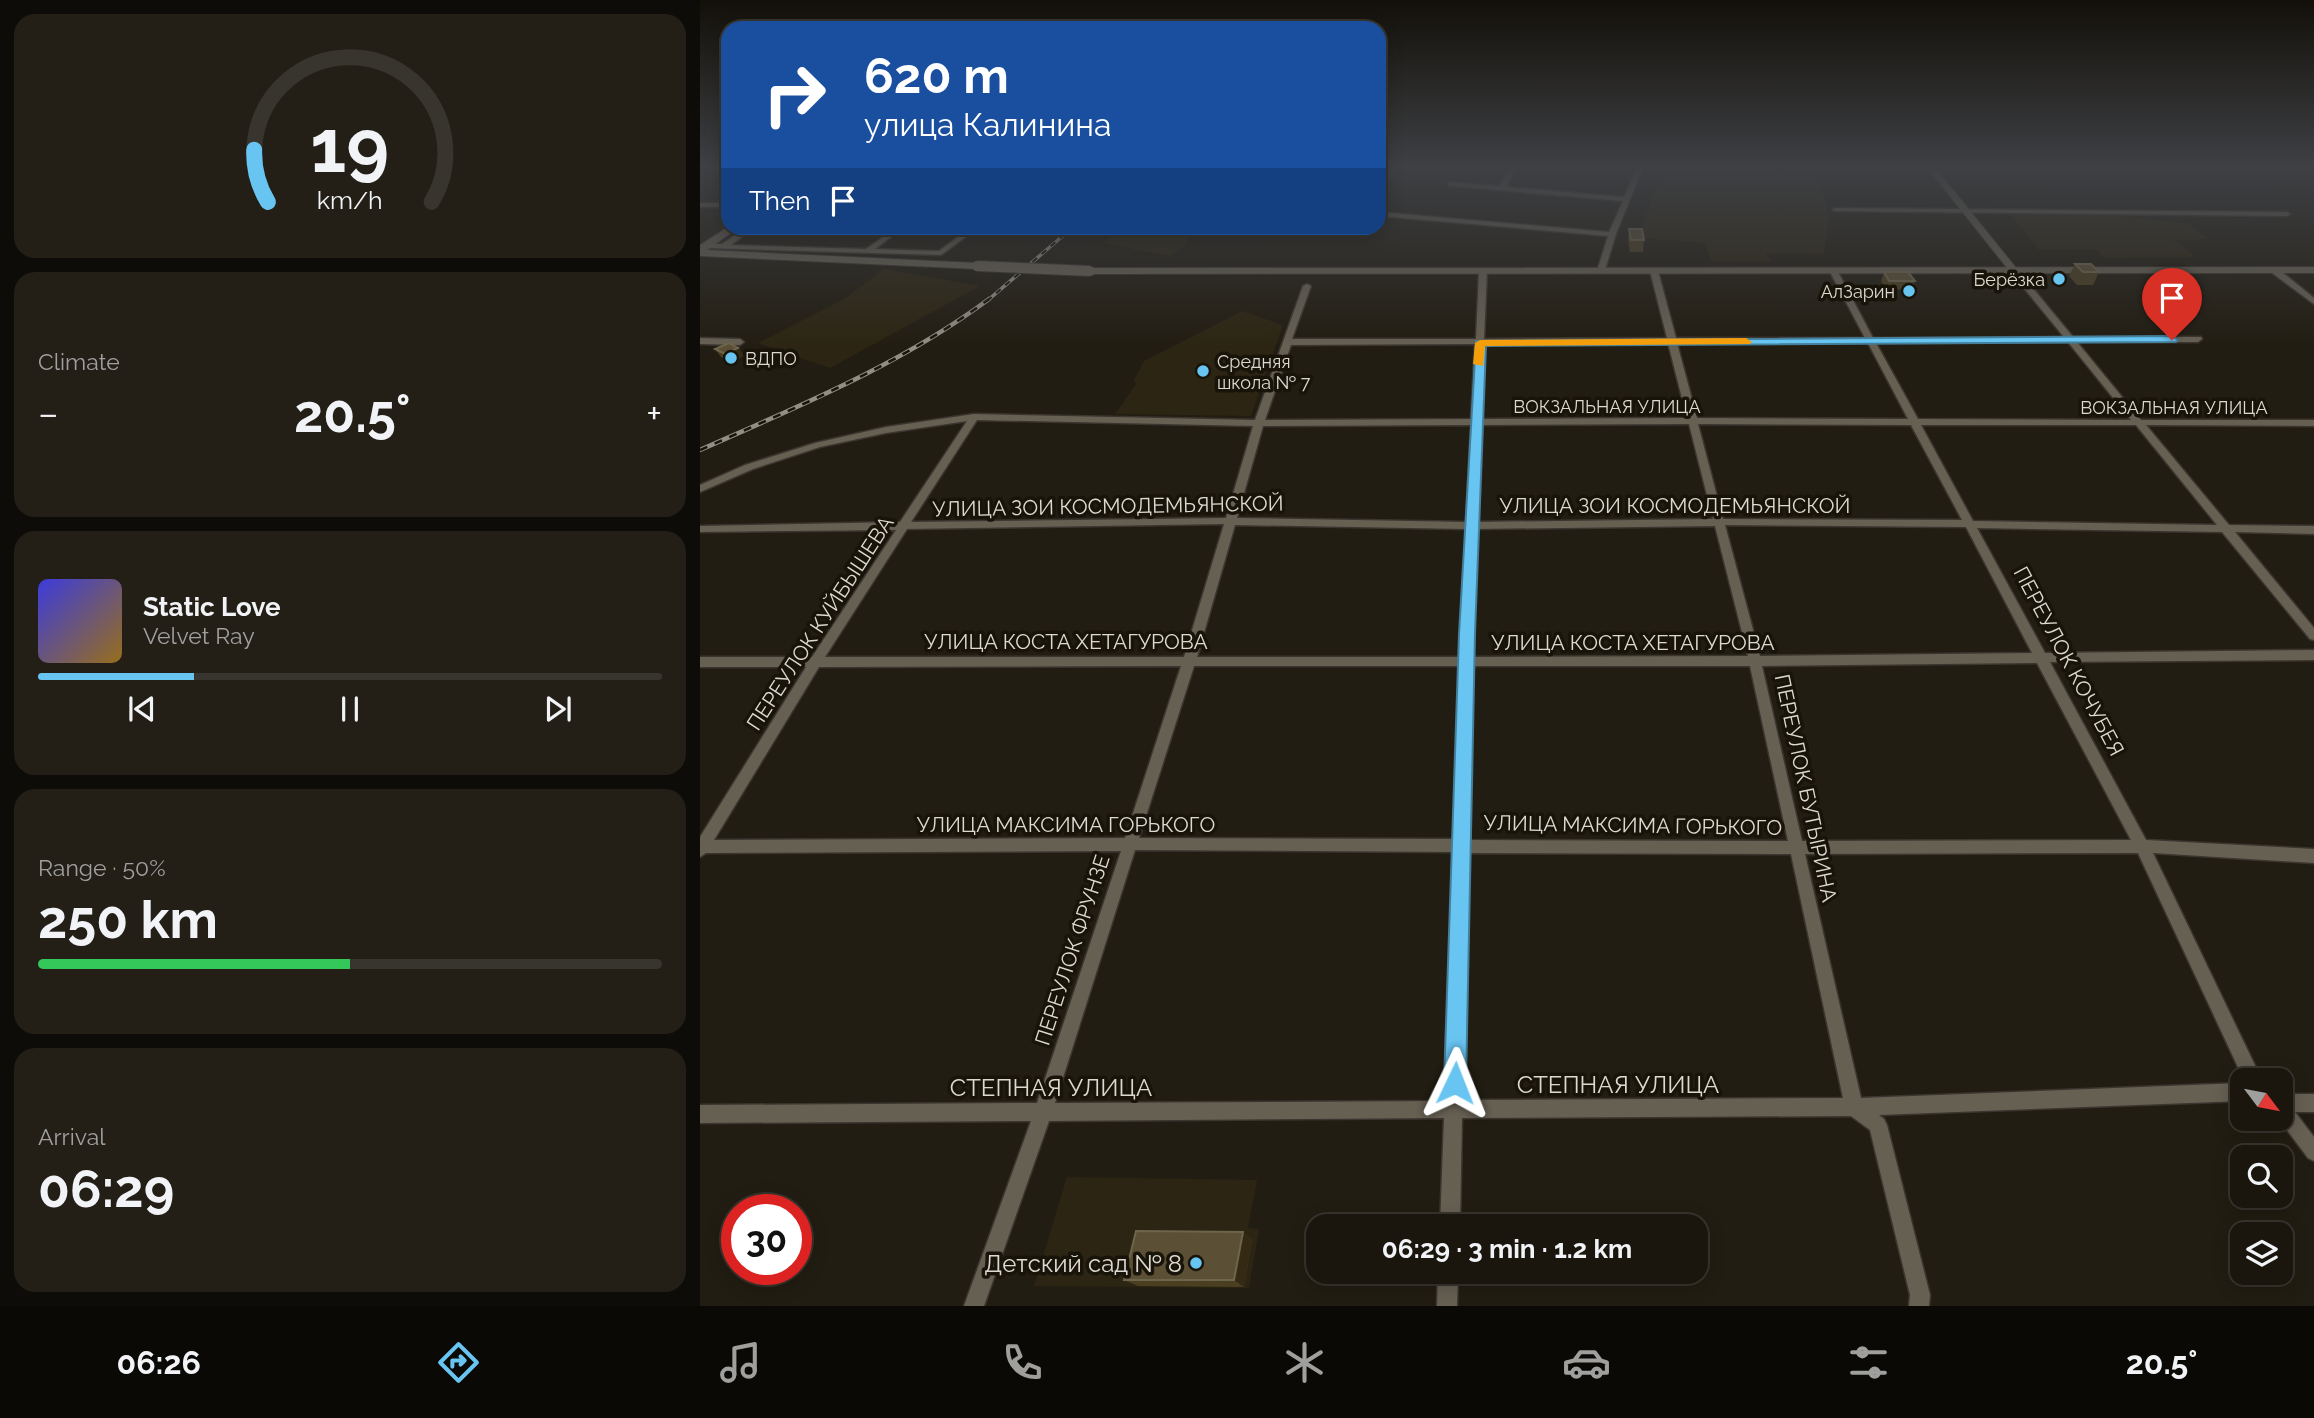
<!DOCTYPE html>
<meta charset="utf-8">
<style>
:root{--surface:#1a160e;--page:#231f17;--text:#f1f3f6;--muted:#9f9f9e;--line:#38352e;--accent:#68c4f0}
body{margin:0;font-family:Raleway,sans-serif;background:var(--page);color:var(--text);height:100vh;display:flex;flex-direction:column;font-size:26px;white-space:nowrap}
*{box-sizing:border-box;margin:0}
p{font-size:23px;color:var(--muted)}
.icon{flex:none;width:38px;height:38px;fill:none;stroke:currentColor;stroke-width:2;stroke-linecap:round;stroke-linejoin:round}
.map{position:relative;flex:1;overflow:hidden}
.side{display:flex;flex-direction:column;gap:14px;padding:14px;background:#0e0c08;width:700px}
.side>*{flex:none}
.top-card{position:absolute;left:21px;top:21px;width:665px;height:214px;border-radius:21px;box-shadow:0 4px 18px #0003,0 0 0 2px var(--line);background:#1a4fa0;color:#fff;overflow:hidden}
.needle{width:46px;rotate:122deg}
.tools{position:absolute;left:1530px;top:1068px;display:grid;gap:14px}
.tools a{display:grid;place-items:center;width:63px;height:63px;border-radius:14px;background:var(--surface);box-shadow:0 4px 18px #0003,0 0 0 2px var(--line);font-size:35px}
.speed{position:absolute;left:21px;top:1194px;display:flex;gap:14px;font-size:35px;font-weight:700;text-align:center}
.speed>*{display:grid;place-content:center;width:91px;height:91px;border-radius:50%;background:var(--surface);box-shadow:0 4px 18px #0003,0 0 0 2px var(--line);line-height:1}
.speed .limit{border:10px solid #d22;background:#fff;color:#111}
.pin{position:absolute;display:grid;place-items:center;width:60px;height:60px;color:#fff;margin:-72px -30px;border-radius:50% 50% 50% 0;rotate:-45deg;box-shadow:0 0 7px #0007}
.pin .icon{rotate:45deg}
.me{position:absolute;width:77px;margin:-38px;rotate:2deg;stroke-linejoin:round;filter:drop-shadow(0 0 5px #0008)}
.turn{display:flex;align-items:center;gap:24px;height:147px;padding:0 28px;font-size:32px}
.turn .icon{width:91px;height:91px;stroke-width:2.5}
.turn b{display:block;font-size:49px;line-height:60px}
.then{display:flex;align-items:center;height:66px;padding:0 28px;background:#0003;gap:14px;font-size:26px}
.big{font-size:52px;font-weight:700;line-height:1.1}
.side .widget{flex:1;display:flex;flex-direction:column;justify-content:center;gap:10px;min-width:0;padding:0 24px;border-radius:21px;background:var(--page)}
.side .dial{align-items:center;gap:0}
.dial svg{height:182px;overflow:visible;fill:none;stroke:var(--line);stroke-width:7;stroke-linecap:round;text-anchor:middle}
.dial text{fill:var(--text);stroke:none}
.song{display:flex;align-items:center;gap:21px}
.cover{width:84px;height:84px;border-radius:10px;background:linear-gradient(135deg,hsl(240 70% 55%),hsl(40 70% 35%))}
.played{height:7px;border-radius:4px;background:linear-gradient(90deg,var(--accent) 25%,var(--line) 25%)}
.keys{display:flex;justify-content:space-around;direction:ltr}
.heat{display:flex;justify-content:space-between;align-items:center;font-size:38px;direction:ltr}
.charge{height:10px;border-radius:5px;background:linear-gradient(90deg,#34c759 50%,var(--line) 0)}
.trip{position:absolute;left:606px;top:1214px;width:402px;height:70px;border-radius:21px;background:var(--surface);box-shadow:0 4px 18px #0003,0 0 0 2px var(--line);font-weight:700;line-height:70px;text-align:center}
.dock{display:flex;height:112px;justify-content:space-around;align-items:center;background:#0a0906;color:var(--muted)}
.dock .icon{width:49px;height:49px}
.dock .current{color:var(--accent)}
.dock b{font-size:32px;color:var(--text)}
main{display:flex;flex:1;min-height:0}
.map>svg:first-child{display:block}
.built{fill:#2c2513}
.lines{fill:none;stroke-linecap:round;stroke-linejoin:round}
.minor-casing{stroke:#3a352f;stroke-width:3}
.tertiary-casing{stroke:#3a352f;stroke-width:2}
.secondary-casing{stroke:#3a352f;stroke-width:2}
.minor{fill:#666053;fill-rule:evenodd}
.tertiary{fill:#666053;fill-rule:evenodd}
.secondary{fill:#666053;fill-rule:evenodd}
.rail-far1-casing{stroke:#928e85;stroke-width:3.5}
.rail-casing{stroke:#928e85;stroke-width:4.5}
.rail-far1{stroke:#191409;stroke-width:2;stroke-dasharray:6;stroke-linecap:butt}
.rail{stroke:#191409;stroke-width:2.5;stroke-dasharray:8;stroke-linecap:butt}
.secondary-bridge-casing{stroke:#3a352f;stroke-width:12;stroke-linecap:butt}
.secondary-bridge{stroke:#666053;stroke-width:10}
.wall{fill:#4b3f22}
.shaded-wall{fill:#342a14}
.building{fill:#5b4f35;stroke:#6f654d;stroke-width:2}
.route{fill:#68c4f0;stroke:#447f9c;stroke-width:2}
.slow{fill:#f59e0b}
.poi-dot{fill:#68c4f0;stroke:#191409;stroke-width:2.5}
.labels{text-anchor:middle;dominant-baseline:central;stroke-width:7;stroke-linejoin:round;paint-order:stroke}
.far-poi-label{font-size:18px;fill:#dcd9d1;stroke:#191409;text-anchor:end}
.far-street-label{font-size:18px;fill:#dcd9d1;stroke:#191409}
.street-label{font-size:21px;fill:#dcd9d1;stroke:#191409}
.near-street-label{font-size:24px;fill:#dcd9d1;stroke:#191409}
.near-poi-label{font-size:24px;fill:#dcd9d1;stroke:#191409;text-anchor:end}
</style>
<main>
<section class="side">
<div class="widget dial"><svg viewBox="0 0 100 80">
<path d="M14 69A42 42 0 1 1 86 69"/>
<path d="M14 69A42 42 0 0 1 8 46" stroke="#68c4f0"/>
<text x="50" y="56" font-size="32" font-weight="700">19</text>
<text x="50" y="72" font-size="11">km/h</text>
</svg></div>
<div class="widget"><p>Climate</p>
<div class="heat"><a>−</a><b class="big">20.5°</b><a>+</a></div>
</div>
<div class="widget">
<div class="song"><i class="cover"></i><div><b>Static Love</b><p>Velvet Ray</p></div></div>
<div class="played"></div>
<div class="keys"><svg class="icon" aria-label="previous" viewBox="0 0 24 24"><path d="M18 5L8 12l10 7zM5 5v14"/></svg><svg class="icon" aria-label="pause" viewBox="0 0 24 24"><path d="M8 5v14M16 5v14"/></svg><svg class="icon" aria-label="next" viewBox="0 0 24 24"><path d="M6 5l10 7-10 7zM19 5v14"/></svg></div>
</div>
<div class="widget"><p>Range · 50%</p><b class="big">250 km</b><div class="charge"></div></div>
<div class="widget"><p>Arrival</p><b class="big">06:29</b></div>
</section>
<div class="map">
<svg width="1614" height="1306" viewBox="0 0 1614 1306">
<rect width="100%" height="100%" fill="#221d12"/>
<g class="built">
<path d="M 965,165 L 1114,165 L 1129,217 L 1124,254 L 1066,253 L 1071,261 L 1011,261 L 1004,243 L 942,238 L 939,234 Z"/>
<path d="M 1311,215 L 1417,215 L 1490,224 L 1509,239 L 1475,240 L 1493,255 L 1493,257 L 1404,258 L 1397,250 L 1339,250 Z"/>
<path d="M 425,228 L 502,228 L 487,239 L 487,244 L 471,256 L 402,243 Z"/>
<path d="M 184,269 L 280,286 L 130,368 L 58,343 L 144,299 Z"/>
<path d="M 542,311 L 583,325 L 551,416 L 415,414 L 437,383 L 433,382 L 444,361 Z"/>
<path d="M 367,1177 L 557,1180 L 548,1228 L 559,1229 L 549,1288 L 334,1286 Z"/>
</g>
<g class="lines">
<defs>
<g id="minor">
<path d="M 695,165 L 701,165 L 679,189 L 679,183 Z"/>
<path d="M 810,165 L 816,165 L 817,167 L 806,187 L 924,197 L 938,165 L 944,165 L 916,234 L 904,273 L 897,271 L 908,236 L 679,216 L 679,212 L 909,232 L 923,201 L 750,186 L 747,184 L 750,182 L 800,186 L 811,167 Z"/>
<path d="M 1276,165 L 1585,166 L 1588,168 L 1585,170 L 1279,167 Z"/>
<rect x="0" y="203" width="28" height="4"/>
<path d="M 1135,208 L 1587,212 L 1590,214 L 1587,216 L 1133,211 L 1133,209 Z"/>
<path d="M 46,228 L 54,228 L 31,245 L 166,249 L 196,228 L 203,228 L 175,249 L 239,251 L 270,228 L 278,228 L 241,255 L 6,248 L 2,246 L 6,244 L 22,244 Z"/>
<path d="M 1130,268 L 1137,270 L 1173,338 L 1364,337 L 1310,271 L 1317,269 L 1373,337 L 1501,337 L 1502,339 L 1498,342 L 1377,342 L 1441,420 L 1614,420 L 1614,426 L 1446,425 L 1529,525 L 1614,526 L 1614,534 L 1535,532 L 1614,628 L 1614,640 L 1610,639 L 1522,532 L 1277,528 L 1345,653 L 1614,650 L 1614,660 L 1350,662 L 1446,840 L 1614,849 L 1614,863 L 1453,853 L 1562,1080 L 1544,1080 L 1438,853 L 1105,854 L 1161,1098 L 1542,1083 L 1542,1101 L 1179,1115 L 1184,1119 L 1187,1125 L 1230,1295 L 1229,1306 L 1209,1306 L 1210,1295 L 1170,1130 L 1151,1116 L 762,1118 L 760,1227 L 740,1227 L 744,1118 L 349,1121 L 284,1306 L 264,1306 L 331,1121 L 0,1123 L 0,1105 L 337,1103 L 421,851 L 6,853 L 0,857 L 0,837 L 106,667 L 0,667 L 0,657 L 112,657 L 196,530 L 0,532 L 0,526 L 200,522 L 267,421 L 186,433 L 120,447 L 53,469 L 0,492 L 0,485 L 45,465 L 115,443 L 186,427 L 274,414 L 555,420 L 603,286 L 607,284 L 611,286 L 592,339 L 776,339 L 779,271 L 783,269 L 787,271 L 784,339 L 967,338 L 950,271 L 954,269 L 958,271 L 976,338 L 1165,338 L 1129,270 ZM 1368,342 L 1431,420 L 1218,419 L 1176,343 ZM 968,343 L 987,418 L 781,419 L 784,344 ZM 977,343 L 1168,343 L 1208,419 L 997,418 ZM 775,344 L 771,419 L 565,420 L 591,345 ZM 277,420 L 553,426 L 526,518 L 211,522 ZM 989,424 L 1013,519 L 776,522 L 780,425 ZM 998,424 L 1211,425 L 1262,520 L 1023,519 ZM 771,425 L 766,522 L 537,518 L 563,426 ZM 1221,425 L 1436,425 L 1517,525 L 1273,521 ZM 524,524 L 484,657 L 125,657 L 207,529 ZM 535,525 L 766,529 L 761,657 L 497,657 ZM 1025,525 L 1266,527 L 1332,653 L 1060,656 ZM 1015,526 L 1048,656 L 773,657 L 776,529 ZM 1337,663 L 1431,840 L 1102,841 L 1062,666 ZM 481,666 L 425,838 L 14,840 L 119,667 ZM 494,666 L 761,666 L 754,839 L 439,838 ZM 773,666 L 1050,666 L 1088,841 L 769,840 ZM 435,850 L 754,852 L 745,1101 L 355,1103 ZM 769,853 L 1091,854 L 1143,1098 L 763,1100 Z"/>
<path d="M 1571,268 L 1577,268 L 1614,298 L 1614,304 L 1571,272 Z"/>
<path d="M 0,338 L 40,339 L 44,342 L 40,345 L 0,344 Z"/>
<path d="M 1580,1094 L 1614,1094 L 1614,1112 L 1595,1112 L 1614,1137 L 1614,1161 L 1608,1158 L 1578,1118 L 1580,1118 Z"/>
<path d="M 738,1272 L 758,1272 L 757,1306 L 737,1306 Z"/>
</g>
<path id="tertiary" d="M 1225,165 L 1233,165 L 1317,269 L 1317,273 L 1311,273 Z"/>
<g id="secondary">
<path d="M 28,227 L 38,228 L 7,250 L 277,263 L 282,266 L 277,269 L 0,256 L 0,245 Z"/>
<path d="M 1614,267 L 1614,273 L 390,274 L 385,271 L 390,268 Z"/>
</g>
</defs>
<use href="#minor" class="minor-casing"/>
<use href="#tertiary" class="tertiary-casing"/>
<use href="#secondary" class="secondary-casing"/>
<use href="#minor" class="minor"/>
<use href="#tertiary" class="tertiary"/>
<use href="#secondary" class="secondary"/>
<defs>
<path id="rail-far1" d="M 287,301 L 372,228"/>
<path id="rail" d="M 0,450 C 99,406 202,364 289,299"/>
</defs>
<use href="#rail-far1" class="rail-far1-casing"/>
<use href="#rail" class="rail-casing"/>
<use href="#rail-far1" class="rail-far1"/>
<use href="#rail" class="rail"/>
<defs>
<path id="secondary-bridge" d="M 277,266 L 390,271"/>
</defs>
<use href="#secondary-bridge" class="secondary-bridge-casing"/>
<use href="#secondary-bridge" class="secondary-bridge"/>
</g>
<g class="wall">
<path d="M 929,229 L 944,240 L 943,252 L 930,252 L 928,241 Z"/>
<path d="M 1375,264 L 1399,272 L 1393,285 L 1377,285 L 1369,276 Z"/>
<path d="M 1184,272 L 1215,281 L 1212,290 L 1186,289 L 1181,281 Z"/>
<path d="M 38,348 L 44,356 L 31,362 L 21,357 L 15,349 Z"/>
<path d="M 543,1232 L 552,1240 L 544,1287 L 438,1286 L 424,1280 Z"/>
</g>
<g class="shaded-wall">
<path d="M 38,348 L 44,356 L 31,362 L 25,354 Z"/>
<path d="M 543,1232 L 552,1240 L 544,1287 L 534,1280 Z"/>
</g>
<g class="building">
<path d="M 929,229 L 942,229 L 944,240 L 931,240 Z"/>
<path d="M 1375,264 L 1391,264 L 1399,272 L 1383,272 Z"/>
<path d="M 1184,272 L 1208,272 L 1215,281 L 1189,281 Z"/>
<path d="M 29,343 L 38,348 L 25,354 L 15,349 Z"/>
<path d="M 436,1231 L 543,1232 L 534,1280 L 424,1280 Z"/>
</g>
<linearGradient id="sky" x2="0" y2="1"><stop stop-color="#13100a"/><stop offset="0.48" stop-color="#3e4044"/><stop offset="1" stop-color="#3e4044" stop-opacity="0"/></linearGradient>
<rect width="1614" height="347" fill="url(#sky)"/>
<path class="route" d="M 1472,336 L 1478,340 L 1476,342 L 786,346 L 775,634 L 766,1083 L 763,1091 L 755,1094 L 747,1091 L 744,1083 L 759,634 L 776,341 Z"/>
<path class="slow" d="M 1046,338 L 1052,342 L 1050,344 L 785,346 L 783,366 L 773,364 L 775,343 L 780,340 Z"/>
<g class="poi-dot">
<circle cx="1359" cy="279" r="7"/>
<circle cx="1209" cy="291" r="7"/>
<circle cx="31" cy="358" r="7"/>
<circle cx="503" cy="371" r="7"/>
<circle cx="496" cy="1263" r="7"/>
</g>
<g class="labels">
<g class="far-poi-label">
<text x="1345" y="279">Берёзка</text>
<text x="1195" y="291">АлЗарин</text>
<text x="45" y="358" text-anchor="start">ВДПО</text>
<text x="517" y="361" text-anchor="start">Средняя<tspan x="517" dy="21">школа № 7</tspan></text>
</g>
<g class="far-street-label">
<text x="907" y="406">ВОКЗАЛЬНАЯ УЛИЦА</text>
<text x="1474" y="407">ВОКЗАЛЬНАЯ УЛИЦА</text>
</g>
<g class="street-label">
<text x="975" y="505">УЛИЦА ЗОИ КОСМОДЕМЬЯНСКОЙ</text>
<text transform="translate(408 506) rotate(-1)">УЛИЦА ЗОИ КОСМОДЕМЬЯНСКОЙ</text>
<text transform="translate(120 623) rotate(-57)">ПЕРЕУЛОК КУЙБЫШЕВА</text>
<text x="366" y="641">УЛИЦА КОСТА ХЕТАГУРОВА</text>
<text x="933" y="642">УЛИЦА КОСТА ХЕТАГУРОВА</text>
<text transform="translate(1369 661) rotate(62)">ПЕРЕУЛОК КОЧУБЕЯ</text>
<text transform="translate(1106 788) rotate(78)">ПЕРЕУЛОК БУТЫРИНА</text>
<text x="366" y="824">УЛИЦА МАКСИМА ГОРЬКОГО</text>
<text transform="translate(933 825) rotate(1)">УЛИЦА МАКСИМА ГОРЬКОГО</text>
<text transform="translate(372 950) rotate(-72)">ПЕРЕУЛОК ФРУНЗЕ</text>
</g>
<g class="near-street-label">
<text x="918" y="1084">СТЕПНАЯ УЛИЦА</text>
<text x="351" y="1087">СТЕПНАЯ УЛИЦА</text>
</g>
<g class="near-poi-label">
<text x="482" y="1263">Детский сад № 8</text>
</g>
</g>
</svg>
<div class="tools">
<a><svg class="needle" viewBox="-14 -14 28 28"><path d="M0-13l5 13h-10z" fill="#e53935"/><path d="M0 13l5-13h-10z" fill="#9f9f9e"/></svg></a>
<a><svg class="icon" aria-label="search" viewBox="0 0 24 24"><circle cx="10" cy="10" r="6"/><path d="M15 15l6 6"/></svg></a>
<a><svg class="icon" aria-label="layers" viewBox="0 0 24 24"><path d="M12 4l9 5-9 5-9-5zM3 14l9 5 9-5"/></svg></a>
</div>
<div class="speed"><div class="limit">30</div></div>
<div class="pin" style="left:1472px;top:340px;background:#d93025"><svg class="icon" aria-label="arrive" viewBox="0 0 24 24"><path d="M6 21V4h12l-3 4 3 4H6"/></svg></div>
<svg class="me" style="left:755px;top:1083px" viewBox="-20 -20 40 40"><path d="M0-17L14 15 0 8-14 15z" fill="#68c4f0" stroke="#fff" stroke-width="4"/></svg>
<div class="trip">06:29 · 3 min · 1.2 km</div>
<div class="top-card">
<div class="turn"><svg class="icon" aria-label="right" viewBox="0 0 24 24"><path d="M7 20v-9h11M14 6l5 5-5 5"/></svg><div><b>620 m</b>улица Калинина</div></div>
<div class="then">Then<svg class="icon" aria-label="arrive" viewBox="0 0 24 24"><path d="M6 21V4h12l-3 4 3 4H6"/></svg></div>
</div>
</div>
</main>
<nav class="dock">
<b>06:26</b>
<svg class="icon current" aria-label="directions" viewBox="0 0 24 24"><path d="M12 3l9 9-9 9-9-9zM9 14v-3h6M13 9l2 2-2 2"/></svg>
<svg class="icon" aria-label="music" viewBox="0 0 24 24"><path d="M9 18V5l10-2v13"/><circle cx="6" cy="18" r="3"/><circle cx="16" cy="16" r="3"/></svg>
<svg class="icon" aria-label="phone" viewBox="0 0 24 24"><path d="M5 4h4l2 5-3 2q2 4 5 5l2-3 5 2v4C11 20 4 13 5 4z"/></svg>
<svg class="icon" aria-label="climate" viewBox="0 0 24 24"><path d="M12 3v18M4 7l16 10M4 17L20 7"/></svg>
<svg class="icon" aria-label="car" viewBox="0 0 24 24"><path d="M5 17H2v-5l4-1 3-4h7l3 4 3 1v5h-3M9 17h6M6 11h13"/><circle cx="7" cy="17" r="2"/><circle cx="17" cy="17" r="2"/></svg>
<svg class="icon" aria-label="filters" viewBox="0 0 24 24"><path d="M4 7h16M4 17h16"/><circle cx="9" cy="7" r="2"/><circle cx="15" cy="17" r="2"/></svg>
<b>20.5°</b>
</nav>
